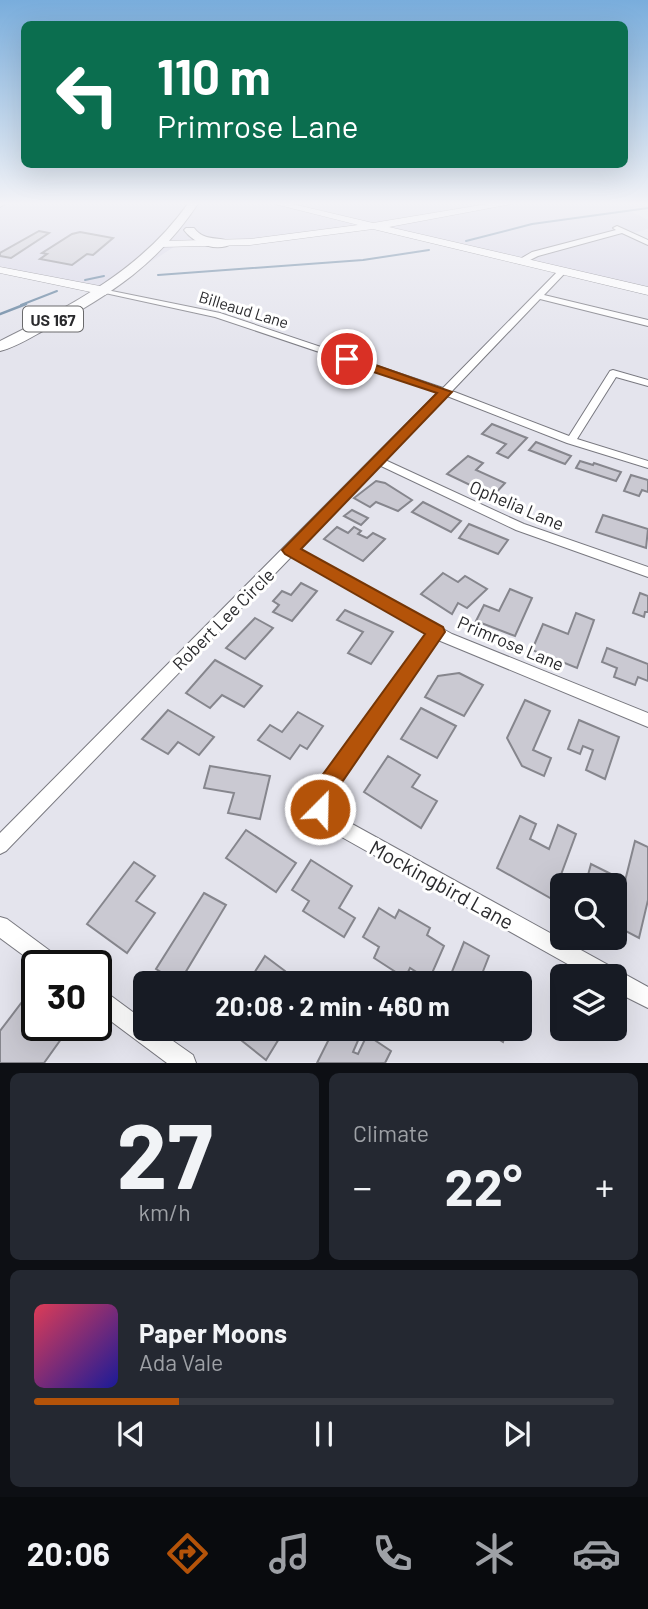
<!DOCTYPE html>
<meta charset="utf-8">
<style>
:root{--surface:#171b24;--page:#242831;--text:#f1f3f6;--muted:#9ea1a6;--line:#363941;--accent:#b45309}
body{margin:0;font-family:Barlow,sans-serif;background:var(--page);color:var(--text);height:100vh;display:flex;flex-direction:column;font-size:26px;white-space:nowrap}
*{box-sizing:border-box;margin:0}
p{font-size:23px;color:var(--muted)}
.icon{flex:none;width:38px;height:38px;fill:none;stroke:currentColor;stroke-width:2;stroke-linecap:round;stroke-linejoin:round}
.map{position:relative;height:1063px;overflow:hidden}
.panel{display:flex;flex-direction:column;gap:10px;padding:10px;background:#0d0f14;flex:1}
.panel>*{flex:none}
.banner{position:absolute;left:21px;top:21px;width:607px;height:147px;border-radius:10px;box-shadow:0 7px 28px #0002;background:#0b6e4f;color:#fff;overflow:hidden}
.controls{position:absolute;left:550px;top:873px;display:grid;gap:14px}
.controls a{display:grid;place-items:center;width:77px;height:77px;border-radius:10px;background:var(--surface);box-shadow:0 7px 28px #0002;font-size:35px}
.speed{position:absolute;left:21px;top:950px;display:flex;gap:14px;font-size:35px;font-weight:700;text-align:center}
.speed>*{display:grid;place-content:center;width:91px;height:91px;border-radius:50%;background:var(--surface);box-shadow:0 7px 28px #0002;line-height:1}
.speed .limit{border:4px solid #111;border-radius:10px;background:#fff;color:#111}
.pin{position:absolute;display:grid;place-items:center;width:60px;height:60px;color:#fff;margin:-30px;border:4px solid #fff;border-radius:50%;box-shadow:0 2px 7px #0007}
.me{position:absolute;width:77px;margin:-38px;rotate:23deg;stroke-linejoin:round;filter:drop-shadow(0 0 5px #0008)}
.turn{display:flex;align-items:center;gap:24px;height:147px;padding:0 21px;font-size:32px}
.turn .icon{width:91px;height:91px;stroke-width:2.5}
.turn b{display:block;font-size:49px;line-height:60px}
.big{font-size:52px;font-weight:700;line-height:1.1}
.panel .tile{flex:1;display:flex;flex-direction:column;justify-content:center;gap:10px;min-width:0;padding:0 24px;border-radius:10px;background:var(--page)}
.panel .dial{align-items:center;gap:0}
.dial b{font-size:91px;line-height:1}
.song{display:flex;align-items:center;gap:21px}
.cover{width:84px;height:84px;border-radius:10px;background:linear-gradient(135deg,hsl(350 70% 55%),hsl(240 70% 35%))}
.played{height:7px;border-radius:4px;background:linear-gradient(90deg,var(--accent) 25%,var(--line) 25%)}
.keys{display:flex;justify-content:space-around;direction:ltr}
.heat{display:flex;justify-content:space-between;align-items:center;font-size:38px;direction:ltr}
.panel .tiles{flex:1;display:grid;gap:10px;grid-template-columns:1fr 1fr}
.tile:last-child{grid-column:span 2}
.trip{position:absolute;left:133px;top:971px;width:399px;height:70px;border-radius:10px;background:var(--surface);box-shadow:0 7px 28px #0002;font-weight:700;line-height:70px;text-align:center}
.menu{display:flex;height:112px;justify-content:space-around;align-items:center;background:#090b0e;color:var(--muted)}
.menu .icon{width:49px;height:49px}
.menu .active{color:var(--accent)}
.menu b{font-size:32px;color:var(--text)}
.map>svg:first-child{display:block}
.built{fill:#d8d7e7}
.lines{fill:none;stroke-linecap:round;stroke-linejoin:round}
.stream-far1{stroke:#5e7e9b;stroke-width:2}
.stream{stroke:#5e7e9b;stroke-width:2.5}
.building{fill:#cac9d2;stroke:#86868d;stroke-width:2}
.street-casing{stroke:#797980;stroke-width:2}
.secondary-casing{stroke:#797980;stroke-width:1}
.primary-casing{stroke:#797980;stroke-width:2}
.street{fill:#fff;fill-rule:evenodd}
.secondary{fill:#fff;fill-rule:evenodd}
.primary{fill:#fff;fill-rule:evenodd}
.route{fill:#b45309;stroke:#753606;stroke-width:2}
.labels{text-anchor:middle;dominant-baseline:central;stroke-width:6;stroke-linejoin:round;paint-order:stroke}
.far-street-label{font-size:16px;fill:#2a2a2d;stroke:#fff}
.shield{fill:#fff;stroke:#6a6a6c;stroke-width:2}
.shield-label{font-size:16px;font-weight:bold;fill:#2a2a2d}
.street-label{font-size:18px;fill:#2a2a2d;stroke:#fff}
.near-street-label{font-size:21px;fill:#2a2a2d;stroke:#fff}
</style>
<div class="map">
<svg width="648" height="1063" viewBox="0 0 648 1063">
<rect width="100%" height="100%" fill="#e4e4ed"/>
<path class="built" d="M 0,202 L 648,202 L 648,205 L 626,209 L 648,220 L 648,229 L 626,235 L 648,245 L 648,287 L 365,225 L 284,237 L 177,245 L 105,291 L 0,266 Z"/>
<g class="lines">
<g class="stream-far1">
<path d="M 466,241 L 532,224 L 648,208"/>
<path d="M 158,275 L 363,260 L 429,250"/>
<path d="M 85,280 L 104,276"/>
<path d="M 21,305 L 57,291"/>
</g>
<path class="stream" d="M 0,314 L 26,304"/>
</g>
<g class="building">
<path d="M 39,231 L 49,233 L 11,258 L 0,256 L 0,253 Z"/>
<path d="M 80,232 L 113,238 L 93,255 L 87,254 L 72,265 L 40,259 L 47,254 L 42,253 L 72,234 Z"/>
<path d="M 492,424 L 527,438 L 508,458 L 497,453 L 506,444 L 482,434 Z"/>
<path d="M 536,442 L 571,456 L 565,464 L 529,450 Z"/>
<path d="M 468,456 L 483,463 L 476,470 L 505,483 L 493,496 L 447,474 Z"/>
<path d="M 580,461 L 593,465 L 594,463 L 621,472 L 616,481 L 576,468 Z"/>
<path d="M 631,475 L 648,480 L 648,492 L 642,490 L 639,496 L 624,491 Z"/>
<path d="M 376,481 L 385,483 L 412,500 L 398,511 L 376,502 L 370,507 L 354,498 Z"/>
<path d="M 423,502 L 461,521 L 451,532 L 412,512 Z"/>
<path d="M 352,510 L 368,518 L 361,525 L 344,516 Z"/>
<path d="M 603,515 L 648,529 L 646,548 L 596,532 Z"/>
<path d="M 469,524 L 508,540 L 498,554 L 459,538 Z"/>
<path d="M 337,527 L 348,533 L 354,527 L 361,531 L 358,534 L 367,538 L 373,533 L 385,539 L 363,561 L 324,539 Z"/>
<path d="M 443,573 L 458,582 L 465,576 L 487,589 L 467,608 L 458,603 L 452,614 L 421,594 Z"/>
<path d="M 301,583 L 317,591 L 292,621 L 273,612 L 279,605 L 273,601 L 282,591 L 291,595 Z"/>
<path d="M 510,589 L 532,598 L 515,636 L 476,621 L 484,605 L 499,611 Z"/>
<path d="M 640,593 L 648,596 L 648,612 L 645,612 L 644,617 L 633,613 Z"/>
<path d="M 345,610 L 393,632 L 371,664 L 348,653 L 363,632 L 337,620 Z"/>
<path d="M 576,613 L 594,620 L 577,668 L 532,650 L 543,624 L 568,634 Z"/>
<path d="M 255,618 L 273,628 L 245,659 L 226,648 Z"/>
<path d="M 607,648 L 648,664 L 648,681 L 638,677 L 635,685 L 614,677 L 617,668 L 602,662 Z"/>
<path d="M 215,660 L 262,686 L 244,707 L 222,695 L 210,708 L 186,693 Z"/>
<path d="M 459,673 L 483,685 L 464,716 L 425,697 L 438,676 Z"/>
<path d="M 525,700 L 550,711 L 533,750 L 551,758 L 544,776 L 522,766 L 507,738 Z"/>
<path d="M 421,708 L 456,726 L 437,758 L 401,739 Z"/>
<path d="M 168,710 L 214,737 L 199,755 L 178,742 L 168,754 L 142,739 Z"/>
<path d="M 298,712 L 323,726 L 307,749 L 300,745 L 290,759 L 258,740 L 270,725 L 282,732 Z"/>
<path d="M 579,720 L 619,737 L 605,779 L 586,770 L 593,750 L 583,746 L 580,754 L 568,749 Z"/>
<path d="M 388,756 L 420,775 L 412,787 L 437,801 L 421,828 L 364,792 Z"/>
<path d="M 210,766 L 270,776 L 260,819 L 228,813 L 234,793 L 204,788 Z"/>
<path d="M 520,816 L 536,824 L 530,839 L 549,849 L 558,825 L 576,834 L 552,899 L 497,868 Z"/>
<path d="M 246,830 L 296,863 L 276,892 L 226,858 Z"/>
<path d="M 635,841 L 648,847 L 648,900 L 639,938 L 614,925 L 614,886 L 585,886 L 591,864 L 625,881 Z"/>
<path d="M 311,860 L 352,886 L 339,908 L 355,918 L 344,937 L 303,911 L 309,901 L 292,890 Z"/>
<path d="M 134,862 L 155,876 L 136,901 L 155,913 L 127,953 L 87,924 Z"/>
<path d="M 204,893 L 226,905 L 179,983 L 156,969 Z"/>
<path d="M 379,908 L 395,918 L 399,910 L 430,928 L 427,935 L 444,946 L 429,980 L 410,968 L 405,978 L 374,958 L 379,947 L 363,937 Z"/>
<path d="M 464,942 L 489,956 L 478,984 L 447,984 Z"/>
<path d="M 265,956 L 285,971 L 278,984 L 247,984 Z"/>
<path d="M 22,1002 L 37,1014 L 37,1026 L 52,1026 L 64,1035 L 44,1063 L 0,1063 L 0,1031 Z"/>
<path d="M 227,1029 L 285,1029 L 266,1060 Z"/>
<path d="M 334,1029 L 363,1029 L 353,1052 L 358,1054 L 367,1035 L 391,1051 L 385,1063 L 317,1063 Z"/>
<path d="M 482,1029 L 507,1029 L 503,1042 Z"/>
</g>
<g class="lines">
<defs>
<g id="street">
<path d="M 0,202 L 8,202 L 0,207 Z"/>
<path d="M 617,226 L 648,240 L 648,245 L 622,233 L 538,256 L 522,264 L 515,262 L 532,252 L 616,230 L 613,228 Z"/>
<path d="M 559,270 L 566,272 L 544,295 L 648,320 L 648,326 L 540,299 L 452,391 L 569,436 L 610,371 L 613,370 L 648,380 L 648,386 L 616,377 L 577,439 L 648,461 L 648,468 L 567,443 L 447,396 L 385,460 L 524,524 L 648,567 L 648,577 L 516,530 L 379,465 L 299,549 L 452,634 L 648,713 L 648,727 L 438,640 L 334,789 L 329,797 L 329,807 L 334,814 L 648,987 L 648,1008 L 614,991 L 614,976 L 589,976 L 322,826 L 312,809 L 315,789 L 427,633 L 292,556 L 6,851 L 0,854 L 0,833 L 438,392 L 215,317 L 105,293 L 101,291 L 102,289 L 220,313 L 443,388 Z"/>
<path d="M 0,917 L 7,919 L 61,959 L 64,966 L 38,966 L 0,938 Z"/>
<path d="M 96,987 L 103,990 L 145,1021 L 145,1029 L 156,1029 L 193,1055 L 196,1063 L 167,1063 L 96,1010 Z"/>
</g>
<g id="secondary">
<path d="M 267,202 L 284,202 L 373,223 L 499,202 L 522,202 L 389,227 L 648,287 L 648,295 L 373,229 L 250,245 L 161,247 L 156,244 L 161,241 L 250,239 L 358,225 Z"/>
<path d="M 0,267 L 105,287 L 111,291 L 105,295 L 0,273 Z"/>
</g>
<g id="primary">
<path d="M 189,202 L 199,202 C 160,262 111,295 48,328 C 33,336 17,347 0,351 L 0,341 C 72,305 142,270 189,202 Z"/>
<path d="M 186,228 L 194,228 C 205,243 220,235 233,243 C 218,253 194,244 184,230 Z"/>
</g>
</defs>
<use href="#street" class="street-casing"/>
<use href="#secondary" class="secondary-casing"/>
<use href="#primary" class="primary-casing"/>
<use href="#street" class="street"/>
<use href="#secondary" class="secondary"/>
<use href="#primary" class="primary"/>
</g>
<linearGradient id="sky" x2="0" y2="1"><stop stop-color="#79addc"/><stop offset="0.58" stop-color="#f3f3f7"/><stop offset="1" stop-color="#f3f3f7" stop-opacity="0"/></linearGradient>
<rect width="648" height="351" fill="url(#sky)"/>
<path class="route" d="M 347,355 L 452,392 L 301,549 L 443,627 L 445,632 L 336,791 L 327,817 L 320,820 L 312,817 L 309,809 L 313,788 L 425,634 L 285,554 L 282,550 L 437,393 L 343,362 L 341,359 Z"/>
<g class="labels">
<g class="far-street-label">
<text transform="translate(244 309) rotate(17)">Billeaud Lane</text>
</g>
<rect class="shield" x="23" y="306.5" width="60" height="25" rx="5"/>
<g class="shield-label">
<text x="53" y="319">US 167</text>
</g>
<g class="street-label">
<text transform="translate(517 505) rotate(23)">Ophelia Lane</text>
<text transform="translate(223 619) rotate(-45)">Robert Lee Circle</text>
<text transform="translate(511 643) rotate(23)">Primrose Lane</text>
</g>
<g class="near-street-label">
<text transform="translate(442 884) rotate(29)">Mockingbird Lane</text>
</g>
</g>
</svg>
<div class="controls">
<a><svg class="icon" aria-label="search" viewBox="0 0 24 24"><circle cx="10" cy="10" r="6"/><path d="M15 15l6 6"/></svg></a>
<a><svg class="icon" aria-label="layers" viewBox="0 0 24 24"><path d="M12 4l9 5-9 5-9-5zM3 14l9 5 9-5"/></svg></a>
</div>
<div class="speed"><div class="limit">30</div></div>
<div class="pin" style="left:347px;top:359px;background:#d93025"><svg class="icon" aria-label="arrive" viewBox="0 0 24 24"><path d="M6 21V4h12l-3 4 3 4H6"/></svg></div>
<svg class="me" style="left:320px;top:809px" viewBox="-20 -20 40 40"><circle r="17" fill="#b45309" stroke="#fff" stroke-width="3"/><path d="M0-11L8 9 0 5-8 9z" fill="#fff"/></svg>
<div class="trip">20:08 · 2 min · 460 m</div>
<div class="banner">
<div class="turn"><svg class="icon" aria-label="left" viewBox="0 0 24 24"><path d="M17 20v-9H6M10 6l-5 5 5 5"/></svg><div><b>110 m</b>Primrose Lane</div></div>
</div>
</div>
<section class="panel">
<div class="tiles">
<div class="tile dial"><b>27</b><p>km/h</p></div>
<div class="tile"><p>Climate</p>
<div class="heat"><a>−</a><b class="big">22°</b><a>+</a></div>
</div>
<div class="tile">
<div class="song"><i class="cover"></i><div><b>Paper Moons</b><p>Ada Vale</p></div></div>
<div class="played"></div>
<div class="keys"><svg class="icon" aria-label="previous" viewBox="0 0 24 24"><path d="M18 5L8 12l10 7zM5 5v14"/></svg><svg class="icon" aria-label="pause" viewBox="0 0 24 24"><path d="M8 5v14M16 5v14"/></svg><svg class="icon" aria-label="next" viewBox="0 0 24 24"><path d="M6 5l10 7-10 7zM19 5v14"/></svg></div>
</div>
</div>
</section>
<nav class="menu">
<b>20:06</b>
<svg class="icon active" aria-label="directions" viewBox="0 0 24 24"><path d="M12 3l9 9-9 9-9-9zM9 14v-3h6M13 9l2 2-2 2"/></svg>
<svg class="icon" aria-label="music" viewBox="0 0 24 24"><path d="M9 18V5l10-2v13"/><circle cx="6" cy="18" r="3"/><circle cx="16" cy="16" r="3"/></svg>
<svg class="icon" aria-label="phone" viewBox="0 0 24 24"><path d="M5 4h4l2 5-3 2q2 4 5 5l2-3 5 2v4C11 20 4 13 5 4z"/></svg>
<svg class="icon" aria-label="climate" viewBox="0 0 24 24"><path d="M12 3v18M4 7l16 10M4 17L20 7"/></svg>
<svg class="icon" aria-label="car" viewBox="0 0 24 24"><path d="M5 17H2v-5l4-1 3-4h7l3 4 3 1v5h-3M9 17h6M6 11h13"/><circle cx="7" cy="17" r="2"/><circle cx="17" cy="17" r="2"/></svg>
</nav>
